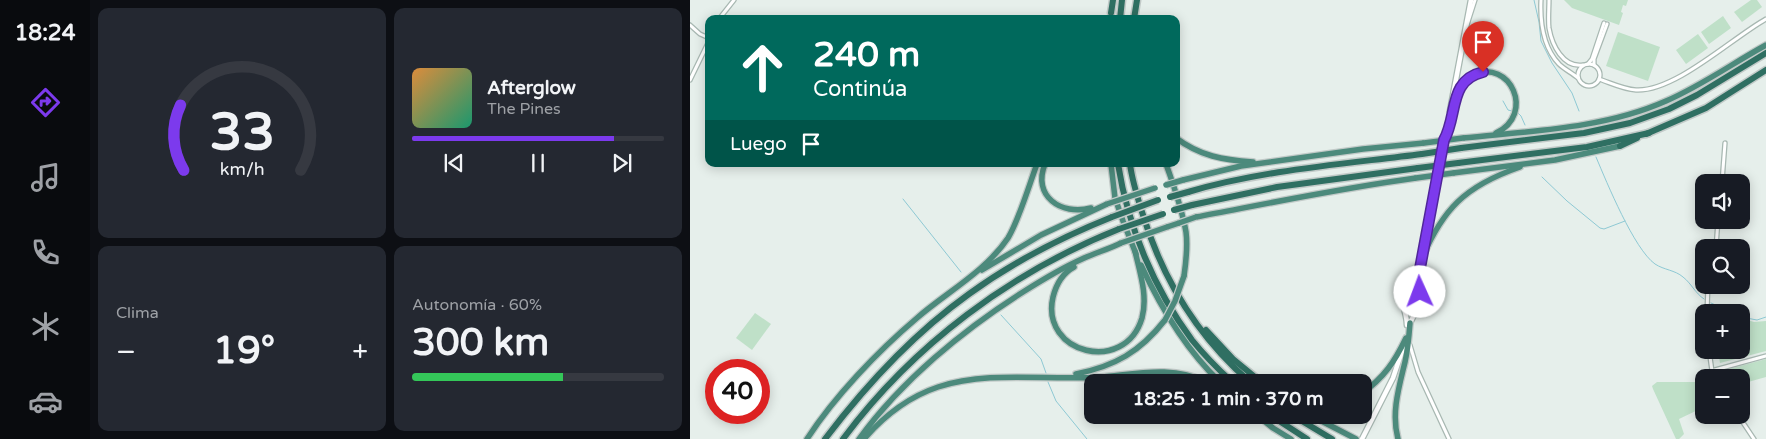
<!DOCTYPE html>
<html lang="es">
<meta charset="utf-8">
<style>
:root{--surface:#171b24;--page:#242831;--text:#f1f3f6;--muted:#9ea1a6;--line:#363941;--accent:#7c3aed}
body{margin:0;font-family:"Varela Round",sans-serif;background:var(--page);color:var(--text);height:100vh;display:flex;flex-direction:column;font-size:19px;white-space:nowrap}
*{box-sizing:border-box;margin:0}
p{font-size:16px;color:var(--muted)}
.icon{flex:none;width:28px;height:28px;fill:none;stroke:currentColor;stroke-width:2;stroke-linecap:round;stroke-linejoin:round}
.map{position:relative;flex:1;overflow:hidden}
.panel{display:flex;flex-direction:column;gap:8px;padding:8px;background:#0d0f14;width:600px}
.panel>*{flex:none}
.banner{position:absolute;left:15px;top:15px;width:475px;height:152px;border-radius:10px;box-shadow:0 2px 12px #0003;background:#00695c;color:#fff;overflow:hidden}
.controls{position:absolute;left:1005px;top:174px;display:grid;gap:10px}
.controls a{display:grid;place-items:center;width:55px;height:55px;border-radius:10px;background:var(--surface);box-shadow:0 2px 12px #0003;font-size:25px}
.speed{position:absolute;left:15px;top:359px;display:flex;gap:10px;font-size:25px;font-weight:700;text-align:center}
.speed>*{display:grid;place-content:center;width:65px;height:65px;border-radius:50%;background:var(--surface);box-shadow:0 2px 12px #0003;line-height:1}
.speed .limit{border:8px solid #d22;background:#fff;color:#111}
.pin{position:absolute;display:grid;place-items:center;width:42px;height:42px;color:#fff;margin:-51px -21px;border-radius:50% 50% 50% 0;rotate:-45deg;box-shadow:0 0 5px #0007}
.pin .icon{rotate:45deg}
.me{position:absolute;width:55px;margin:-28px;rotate:358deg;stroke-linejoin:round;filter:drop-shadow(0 0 4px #0008)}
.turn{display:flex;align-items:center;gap:18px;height:105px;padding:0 25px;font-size:22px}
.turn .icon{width:65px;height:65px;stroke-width:2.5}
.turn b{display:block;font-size:35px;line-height:42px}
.then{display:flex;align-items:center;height:48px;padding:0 25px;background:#0003;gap:10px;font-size:19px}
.big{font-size:38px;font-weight:700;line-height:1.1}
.panel .tile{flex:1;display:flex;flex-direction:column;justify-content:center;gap:8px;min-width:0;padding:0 18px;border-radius:10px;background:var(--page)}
.panel .dial{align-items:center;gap:0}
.dial svg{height:130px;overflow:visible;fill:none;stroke:var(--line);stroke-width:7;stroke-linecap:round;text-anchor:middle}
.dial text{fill:var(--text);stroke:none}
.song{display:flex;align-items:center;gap:15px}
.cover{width:60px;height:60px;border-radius:8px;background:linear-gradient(135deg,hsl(30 70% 55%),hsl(160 70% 35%))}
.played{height:5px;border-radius:2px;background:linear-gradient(90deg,var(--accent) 80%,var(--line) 80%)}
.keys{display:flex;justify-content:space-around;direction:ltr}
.heat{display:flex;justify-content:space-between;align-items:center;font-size:28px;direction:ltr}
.charge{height:8px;border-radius:4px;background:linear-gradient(90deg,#34c759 60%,var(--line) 0)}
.panel .tiles{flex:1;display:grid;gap:8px;grid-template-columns:repeat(2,1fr)}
.trip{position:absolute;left:394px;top:374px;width:288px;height:50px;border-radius:10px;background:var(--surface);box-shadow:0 2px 12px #0003;font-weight:700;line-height:50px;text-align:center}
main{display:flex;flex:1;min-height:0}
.menu{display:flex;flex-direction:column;width:90px;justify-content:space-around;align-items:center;background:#090b0e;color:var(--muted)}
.menu .icon{width:35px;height:35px}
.menu .selected{color:var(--accent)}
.menu b{font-size:22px;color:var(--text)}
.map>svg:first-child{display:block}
.green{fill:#bfe0c8}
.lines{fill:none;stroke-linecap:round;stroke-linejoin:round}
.stream{stroke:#8ec9d4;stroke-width:1}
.minor-casing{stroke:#a8b8b2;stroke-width:5.5}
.tertiary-casing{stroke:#a8b8b2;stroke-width:7}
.trunk-casing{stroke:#c2cac8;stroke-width:8}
.motorway-casing{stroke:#c2cac8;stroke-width:9}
.minor{stroke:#fff;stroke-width:3}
.tertiary{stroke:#fff;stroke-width:4.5}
.trunk{stroke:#4c8a7c;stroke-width:5.5}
.motorway{stroke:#2f6f62;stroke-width:6}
.trunk-bridge-casing{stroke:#c2cac8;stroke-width:8;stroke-linecap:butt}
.motorway-bridge-casing{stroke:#c2cac8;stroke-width:9;stroke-linecap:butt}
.trunk-bridge{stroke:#4c8a7c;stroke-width:5.5}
.motorway-bridge{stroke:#2f6f62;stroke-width:6}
.route-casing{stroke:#51269a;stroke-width:12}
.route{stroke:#7c3aed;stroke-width:9}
</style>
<main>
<nav class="menu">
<b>18:24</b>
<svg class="icon selected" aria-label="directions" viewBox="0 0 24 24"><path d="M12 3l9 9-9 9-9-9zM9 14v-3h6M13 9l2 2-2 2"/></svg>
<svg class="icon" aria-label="music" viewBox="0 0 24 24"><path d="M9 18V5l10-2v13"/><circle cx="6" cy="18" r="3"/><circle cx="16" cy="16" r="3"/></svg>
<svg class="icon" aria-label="phone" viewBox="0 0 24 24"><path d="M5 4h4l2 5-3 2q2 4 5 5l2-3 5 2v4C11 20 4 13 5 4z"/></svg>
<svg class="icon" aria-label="climate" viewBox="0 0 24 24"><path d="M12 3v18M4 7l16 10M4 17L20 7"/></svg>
<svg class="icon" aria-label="car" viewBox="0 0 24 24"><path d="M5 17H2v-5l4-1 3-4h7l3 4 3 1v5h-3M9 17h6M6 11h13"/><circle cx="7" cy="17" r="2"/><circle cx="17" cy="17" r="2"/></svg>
</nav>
<section class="panel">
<div class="tiles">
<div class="tile dial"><svg viewBox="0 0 100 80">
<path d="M14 69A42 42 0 1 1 86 69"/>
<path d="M14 69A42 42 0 0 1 12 29" stroke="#7c3aed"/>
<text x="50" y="56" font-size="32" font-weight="700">33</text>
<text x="50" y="72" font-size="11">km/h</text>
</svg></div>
<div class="tile">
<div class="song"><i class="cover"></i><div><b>Afterglow</b><p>The Pines</p></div></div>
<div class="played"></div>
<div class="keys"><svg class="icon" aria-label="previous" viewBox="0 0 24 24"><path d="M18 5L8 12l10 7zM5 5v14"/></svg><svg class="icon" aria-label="pause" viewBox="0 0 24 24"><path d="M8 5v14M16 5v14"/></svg><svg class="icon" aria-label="next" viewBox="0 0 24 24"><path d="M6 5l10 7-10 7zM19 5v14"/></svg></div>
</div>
<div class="tile"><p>Clima</p>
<div class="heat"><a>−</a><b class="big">19°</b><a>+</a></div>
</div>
<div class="tile"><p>Autonomía · 60%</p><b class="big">300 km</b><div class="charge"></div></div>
</div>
</section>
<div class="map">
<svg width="1076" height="439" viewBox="0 0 1076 439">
<rect width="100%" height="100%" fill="#e6efeb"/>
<g class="green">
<path d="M 874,0 L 938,0 L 936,6 L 933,5 L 931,12 L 933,13 L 929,25 L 882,8 Z"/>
<path d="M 1061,0 L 1067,0 L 1072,7 L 1052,22 L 1044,12 Z"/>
<path d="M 1033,16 L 1041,28 L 1019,44 L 1011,32 Z"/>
<path d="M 928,32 L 970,47 L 958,81 L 916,66 Z"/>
<path d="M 1008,34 L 1018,48 L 996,64 L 986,50 Z"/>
<path d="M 65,313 L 81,324 L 62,350 L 46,338 Z"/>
<path d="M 1051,318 L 1064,322 L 1076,321 L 1076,351 L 1030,363 L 1028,350 L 1051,350 Z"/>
<path d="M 1076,359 L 1076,377 L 1051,384 L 1051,378 L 1035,377 L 1032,371 Z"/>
<path d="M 967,382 L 1014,382 L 1014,407 L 989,419 L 994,434 L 989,439 L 986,439 L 963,389 L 962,386 Z"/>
</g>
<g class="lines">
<g class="stream">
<path d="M 844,0 L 849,22 L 851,41 L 862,63 L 882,93 L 889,111"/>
<path d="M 813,101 L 818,110 L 822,111"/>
<path d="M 828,113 L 831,116 L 835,125"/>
<path d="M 906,157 C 917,183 944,249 965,264 C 974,270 985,270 993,277 C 1001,283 1005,293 1014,299"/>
<path d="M 852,177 L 877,201 L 910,228 L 914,229 L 935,221"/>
<path d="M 213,199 L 271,272"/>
<path d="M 1021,303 L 1041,312"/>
<path d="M 311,315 L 351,359 L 356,373"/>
<path d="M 1051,317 L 1067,320 L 1076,317"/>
<path d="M 358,382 L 366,401 L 397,439"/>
</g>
<defs>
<g id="minor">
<path d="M 851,0 C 850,22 853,47 869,64 C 874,69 882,73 888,78"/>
<path d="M 859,0 C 859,9 858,19 859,28 C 862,45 873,68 893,65"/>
<path d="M 29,19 L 44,0"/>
<path d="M 0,25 L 10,34 L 19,38"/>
<path d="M 777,25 L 785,0"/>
<circle cx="899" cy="75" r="11"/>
<path d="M 898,64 L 902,59 L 914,23"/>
<path d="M 904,65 L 904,59 L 917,24"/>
<path d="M 909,79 C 921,83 933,89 946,90 C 985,92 1042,38 1076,19"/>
<path d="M 0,80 L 19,41"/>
<path d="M 1032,182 L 1035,143"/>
<path d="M 1026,248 L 1028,220"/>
<path d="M 1017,312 L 1018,285"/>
<path d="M 720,345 L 728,372 L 759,439"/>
<path d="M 1019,350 L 1023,378"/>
<path d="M 1021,371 L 1076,356"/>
<path d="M 1048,415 L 1064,439"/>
</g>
<g id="tertiary">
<path d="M 760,111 L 781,0"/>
<path d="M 717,325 C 717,314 711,304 713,296 L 720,290 L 728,279"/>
<path d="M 719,325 L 724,315 L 733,303 L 728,279 L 754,139"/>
<path d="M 672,439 L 703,378 L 714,345"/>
</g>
<g id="trunk">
<path d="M 486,138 C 510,156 533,160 563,162"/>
<path d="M 773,138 C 840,131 913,129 976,101 C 1011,86 1043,63 1076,45"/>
<path d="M 754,139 C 765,120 760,86 783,75 C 820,58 846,114 806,133"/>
<path d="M 355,164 C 342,196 371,216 401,208"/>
<path d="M 421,164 L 425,198 L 433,221 L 446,254"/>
<path d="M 476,164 C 484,186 492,209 496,232 C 498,247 496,262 494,276"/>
<path d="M 763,173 L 865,160 L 930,146"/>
<path d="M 493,180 L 551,166 L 673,149 L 734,143"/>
<path d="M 506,217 C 580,203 652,188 726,178"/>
<path d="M 477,227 L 489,223"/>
<path d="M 730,263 C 752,209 775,186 830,167"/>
<path d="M 451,265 C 471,308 495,349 530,382"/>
<path d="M 384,267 C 373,273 366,285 363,297 C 350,354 435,375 452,318 C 458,296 450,273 445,251"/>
<path d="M 292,270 L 351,235 L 417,204"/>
<path d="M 386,374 C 425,366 450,352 475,320"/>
<path d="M 672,393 C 694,378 705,361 716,338"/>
<path d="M 567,415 L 583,428 L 601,439"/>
<path d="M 620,415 L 666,439"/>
<path d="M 117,439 C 144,397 188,351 227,318 C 257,292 295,272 318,238 C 329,220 339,185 347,164"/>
<path d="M 169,439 C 211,381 273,330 333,292 C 352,280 372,268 392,259 C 405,253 419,249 431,243"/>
<path d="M 174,439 C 194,416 218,397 248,387 C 300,370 357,381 411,377 C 446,374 483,365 516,382"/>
<path d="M 708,439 C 701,413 709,387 715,362 C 718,349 719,336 720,323"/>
</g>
<g id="motorway">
<path d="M 421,13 L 423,0"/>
<path d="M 430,19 L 432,0"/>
<path d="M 444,19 L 447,0"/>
<path d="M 956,134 L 1016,108 L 1076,70"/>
<path d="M 930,146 L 947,138"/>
<path d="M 771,148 L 894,133 L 940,123 L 979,109 L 1007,95 L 1076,53"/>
<path d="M 768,163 L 897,147 L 959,133"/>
<path d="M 428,164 C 438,227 464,289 502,340 C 514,355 528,369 542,382"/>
<path d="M 440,164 C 442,180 447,196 452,212 C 472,278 508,337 560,382"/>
<path d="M 498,192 C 572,170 655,164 732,154"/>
<path d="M 502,205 L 587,187 L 728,168"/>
<path d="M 516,330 L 543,359 L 571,382"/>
<path d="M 580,415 L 617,439"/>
<path d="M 602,415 L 642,439"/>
<path d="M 135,439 C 176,385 223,334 279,294 C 323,262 372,237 422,217"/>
<path d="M 153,439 C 223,345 321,272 429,229"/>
</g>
</defs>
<use href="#minor" class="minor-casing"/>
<use href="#tertiary" class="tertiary-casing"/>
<use href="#trunk" class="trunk-casing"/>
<use href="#motorway" class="motorway-casing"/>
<use href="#minor" class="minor"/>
<use href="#tertiary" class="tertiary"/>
<use href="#trunk" class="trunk"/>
<use href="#motorway" class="motorway"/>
<defs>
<g id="trunk-bridge">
<path d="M 734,143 L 773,138"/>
<path d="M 726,178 L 763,173"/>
<path d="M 476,185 L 493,180"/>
<path d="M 417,204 L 465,188"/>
<path d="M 489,223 L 506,217"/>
<path d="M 431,243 L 477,227"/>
<path d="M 475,320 L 485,301 L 494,276"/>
</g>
<g id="motorway-bridge">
<path d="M 732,154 L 771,148"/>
<path d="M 728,168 L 768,163"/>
<path d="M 480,197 L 498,192"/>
<path d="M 484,210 L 502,205"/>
<path d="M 422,217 L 468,200"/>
<path d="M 429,229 L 473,214"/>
</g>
</defs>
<use href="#trunk-bridge" class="trunk-bridge-casing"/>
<use href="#motorway-bridge" class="motorway-bridge-casing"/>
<use href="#trunk-bridge" class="trunk-bridge"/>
<use href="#motorway-bridge" class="motorway-bridge"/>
</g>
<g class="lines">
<defs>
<path id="route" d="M 730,292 L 728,279 L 754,140 C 768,115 758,80 793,72"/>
</defs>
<use href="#route" class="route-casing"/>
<use href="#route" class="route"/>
</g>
</svg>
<div class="controls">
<a><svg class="icon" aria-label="sound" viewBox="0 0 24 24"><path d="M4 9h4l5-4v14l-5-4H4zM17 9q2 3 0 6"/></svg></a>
<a><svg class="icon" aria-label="search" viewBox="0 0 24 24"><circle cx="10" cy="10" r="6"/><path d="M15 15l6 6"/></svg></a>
<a>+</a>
<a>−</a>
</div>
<div class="speed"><div class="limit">40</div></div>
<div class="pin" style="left:793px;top:72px;background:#d93025"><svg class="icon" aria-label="arrive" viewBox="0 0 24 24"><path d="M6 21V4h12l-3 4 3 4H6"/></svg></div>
<svg class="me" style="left:730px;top:292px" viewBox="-20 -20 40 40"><circle r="19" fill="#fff"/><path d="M0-13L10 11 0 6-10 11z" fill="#7c3aed"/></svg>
<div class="trip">18:25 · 1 min · 370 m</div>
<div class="banner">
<div class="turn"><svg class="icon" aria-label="ahead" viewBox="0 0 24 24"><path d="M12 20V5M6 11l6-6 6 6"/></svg><div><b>240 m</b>Continúa</div></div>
<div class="then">Luego<svg class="icon" aria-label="arrive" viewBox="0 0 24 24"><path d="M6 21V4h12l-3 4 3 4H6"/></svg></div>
</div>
</div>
</main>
